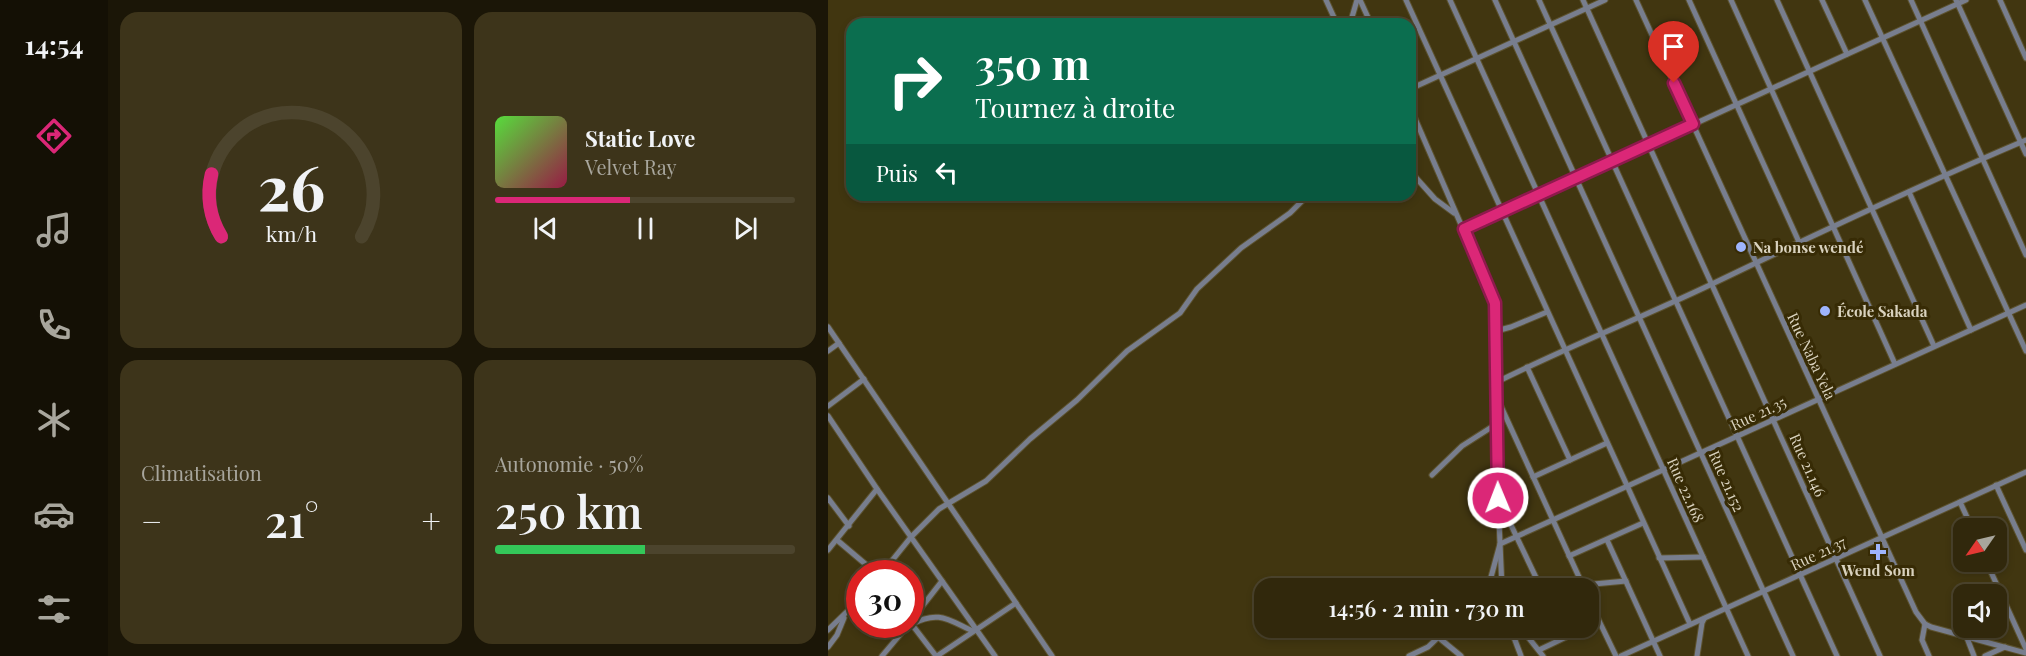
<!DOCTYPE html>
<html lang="fr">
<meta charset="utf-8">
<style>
:root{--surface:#31280c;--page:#3d341a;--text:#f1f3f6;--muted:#a8a69d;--line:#4c442d;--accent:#db2777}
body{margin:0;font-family:"Playfair Display",serif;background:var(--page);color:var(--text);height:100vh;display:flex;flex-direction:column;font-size:22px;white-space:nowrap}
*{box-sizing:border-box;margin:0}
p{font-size:20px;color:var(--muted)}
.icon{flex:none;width:33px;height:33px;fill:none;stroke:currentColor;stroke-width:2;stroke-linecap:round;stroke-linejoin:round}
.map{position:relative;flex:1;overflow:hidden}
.details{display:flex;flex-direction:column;gap:12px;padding:12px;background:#1b1607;width:720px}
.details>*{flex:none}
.top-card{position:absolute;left:18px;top:18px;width:570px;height:183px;border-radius:18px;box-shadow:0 3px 9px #0003,0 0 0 2px var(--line);background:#0b6e4f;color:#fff;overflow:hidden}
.needle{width:39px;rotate:236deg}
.controls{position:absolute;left:1125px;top:518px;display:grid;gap:12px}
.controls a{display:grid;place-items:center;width:54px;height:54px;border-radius:12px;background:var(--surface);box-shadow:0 3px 9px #0003,0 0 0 2px var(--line);font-size:30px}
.speed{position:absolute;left:18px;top:560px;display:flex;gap:12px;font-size:30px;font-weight:700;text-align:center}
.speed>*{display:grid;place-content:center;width:78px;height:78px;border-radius:50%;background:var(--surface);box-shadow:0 3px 9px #0003,0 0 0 2px var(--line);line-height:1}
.speed .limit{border:9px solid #d22;background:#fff;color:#111}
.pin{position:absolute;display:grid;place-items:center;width:51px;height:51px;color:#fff;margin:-62px -26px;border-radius:50% 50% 50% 0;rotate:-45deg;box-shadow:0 0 6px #0007}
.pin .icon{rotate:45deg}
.me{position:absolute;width:66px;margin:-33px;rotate:359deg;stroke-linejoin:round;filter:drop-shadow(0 0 4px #0008)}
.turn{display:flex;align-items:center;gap:21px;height:126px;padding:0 30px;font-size:27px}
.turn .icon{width:78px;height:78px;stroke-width:2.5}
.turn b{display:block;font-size:42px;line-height:51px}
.then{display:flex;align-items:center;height:57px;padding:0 30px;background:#0003;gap:12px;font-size:22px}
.big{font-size:45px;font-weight:600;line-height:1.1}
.details .card{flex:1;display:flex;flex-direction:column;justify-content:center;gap:9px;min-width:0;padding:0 21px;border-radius:18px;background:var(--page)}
.details .dial{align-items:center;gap:0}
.dial svg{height:156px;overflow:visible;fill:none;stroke:var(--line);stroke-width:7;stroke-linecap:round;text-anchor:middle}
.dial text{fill:var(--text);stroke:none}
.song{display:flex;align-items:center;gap:18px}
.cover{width:72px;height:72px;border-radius:9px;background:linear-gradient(135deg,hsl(110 70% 55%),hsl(340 70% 35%))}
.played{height:6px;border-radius:3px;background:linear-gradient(90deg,var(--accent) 45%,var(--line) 45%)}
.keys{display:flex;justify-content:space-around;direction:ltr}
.heat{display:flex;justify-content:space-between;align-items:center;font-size:33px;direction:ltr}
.charge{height:9px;border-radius:4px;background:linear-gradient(90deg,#34c759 50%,var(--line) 0)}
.details .tiles{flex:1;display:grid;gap:12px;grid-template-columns:repeat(2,1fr)}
.trip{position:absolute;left:426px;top:578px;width:345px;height:60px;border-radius:18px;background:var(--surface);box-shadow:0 3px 9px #0003,0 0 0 2px var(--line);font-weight:600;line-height:60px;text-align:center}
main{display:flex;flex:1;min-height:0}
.tabs{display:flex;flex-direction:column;width:108px;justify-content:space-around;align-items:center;background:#141005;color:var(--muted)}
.tabs .icon{width:42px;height:42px}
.tabs .on{color:var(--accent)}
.tabs b{font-size:27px;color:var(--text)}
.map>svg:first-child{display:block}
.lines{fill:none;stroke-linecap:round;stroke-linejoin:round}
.minor-casing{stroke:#5c522f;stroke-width:7}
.minor{stroke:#787e8e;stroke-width:5}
.route-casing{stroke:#8e194d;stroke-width:15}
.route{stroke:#db2777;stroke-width:10}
.poi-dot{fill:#9eb4fd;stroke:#372b05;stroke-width:2}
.labels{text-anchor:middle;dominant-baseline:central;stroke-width:6;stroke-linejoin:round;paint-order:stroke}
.poi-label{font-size:15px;font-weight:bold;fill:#d9d2be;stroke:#372b05;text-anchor:start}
.street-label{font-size:15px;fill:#d9d2be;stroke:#372b05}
</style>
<main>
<nav class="tabs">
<b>14:54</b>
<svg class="icon on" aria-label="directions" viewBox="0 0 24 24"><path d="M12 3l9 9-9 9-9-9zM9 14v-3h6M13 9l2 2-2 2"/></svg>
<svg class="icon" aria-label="music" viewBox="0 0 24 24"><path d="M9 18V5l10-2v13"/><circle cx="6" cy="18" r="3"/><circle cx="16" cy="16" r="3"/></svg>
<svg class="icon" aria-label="phone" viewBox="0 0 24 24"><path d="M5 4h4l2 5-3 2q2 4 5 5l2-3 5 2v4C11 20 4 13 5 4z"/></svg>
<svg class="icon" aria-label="climate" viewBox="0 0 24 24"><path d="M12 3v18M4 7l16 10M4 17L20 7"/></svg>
<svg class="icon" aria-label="car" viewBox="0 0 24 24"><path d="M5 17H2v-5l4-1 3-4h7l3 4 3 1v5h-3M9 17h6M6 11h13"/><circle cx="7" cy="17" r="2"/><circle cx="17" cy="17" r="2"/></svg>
<svg class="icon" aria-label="filters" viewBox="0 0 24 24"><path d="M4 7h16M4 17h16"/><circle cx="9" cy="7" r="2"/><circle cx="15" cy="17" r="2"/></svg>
</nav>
<section class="details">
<div class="tiles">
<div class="card dial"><svg viewBox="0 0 100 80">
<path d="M14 69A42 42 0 1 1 86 69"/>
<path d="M14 69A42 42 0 0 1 9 37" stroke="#db2777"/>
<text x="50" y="56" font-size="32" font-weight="700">26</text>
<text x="50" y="72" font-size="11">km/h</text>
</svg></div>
<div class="card">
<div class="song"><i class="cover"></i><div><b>Static Love</b><p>Velvet Ray</p></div></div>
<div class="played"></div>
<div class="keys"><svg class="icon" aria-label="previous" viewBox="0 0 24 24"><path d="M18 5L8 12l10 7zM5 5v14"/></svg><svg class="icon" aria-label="pause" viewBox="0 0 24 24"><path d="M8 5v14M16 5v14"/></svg><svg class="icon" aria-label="next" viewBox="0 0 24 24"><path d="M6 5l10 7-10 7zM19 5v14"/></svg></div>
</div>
<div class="card"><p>Climatisation</p>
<div class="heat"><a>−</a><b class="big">21°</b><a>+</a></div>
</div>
<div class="card"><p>Autonomie · 50%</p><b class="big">250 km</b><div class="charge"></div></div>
</div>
</section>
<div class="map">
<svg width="1198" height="656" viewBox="0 0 1198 656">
<rect width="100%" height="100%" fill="#413610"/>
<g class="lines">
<defs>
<g id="minor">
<path d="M 498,0 L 509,24"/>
<path d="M 532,0 L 543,24"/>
<path d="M 578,0 L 862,624"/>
<path d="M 622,0 L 920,656"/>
<path d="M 667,0 L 965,656"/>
<path d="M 711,0 L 1009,656"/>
<path d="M 755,0 L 1052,656"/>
<path d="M 808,0 L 1088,612 L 1097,624 L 1103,627 L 1198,653"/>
<path d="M 861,0 L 971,242"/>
<path d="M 903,0 L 1067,364"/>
<path d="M 949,0 L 1106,346"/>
<path d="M 994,0 L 1019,54"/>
<path d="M 1037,0 L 1198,351"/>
<path d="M 1083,0 L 1198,255"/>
<path d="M 1128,0 L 1198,154"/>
<path d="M 1172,0 L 1198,58"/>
<path d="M 522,24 L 529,0"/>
<path d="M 582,89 L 777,0"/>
<path d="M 582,107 L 667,303 L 670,498 L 674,588"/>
<path d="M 582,171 L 607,199 L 626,213"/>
<path d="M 1081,192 L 1143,330"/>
<path d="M 636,229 L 1138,0"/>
<path d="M 0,327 L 224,656"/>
<path d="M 668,331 L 683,327 L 719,312"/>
<path d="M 0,351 L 11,343"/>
<path d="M 699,367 L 742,460"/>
<path d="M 669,382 C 739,347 813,318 884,284 C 988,234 1092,185 1198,140"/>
<path d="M 671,402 L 756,588"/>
<path d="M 0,406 L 36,379"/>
<path d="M 0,416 L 49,489 L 167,656"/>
<path d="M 604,475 L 634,446 L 670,423"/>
<path d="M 705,477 L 779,443"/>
<path d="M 1168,485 L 1198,550"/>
<path d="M 0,498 L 21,526"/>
<path d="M 672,502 L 713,588"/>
<path d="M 1132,502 L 1144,528"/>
<path d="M 9,540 L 48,573"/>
<path d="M 779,540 L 832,656"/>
<path d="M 0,550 L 49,489"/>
<path d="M 741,556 L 815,523"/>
<path d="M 831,558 L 875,557"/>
<path d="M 1158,561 L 1198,649"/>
<path d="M 54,573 L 83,537 L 111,509 L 158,481 L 202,439 L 249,400 L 299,351 L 352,313 L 369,289 L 413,248 L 462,213 L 480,195"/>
<path d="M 755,585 L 798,581"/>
<path d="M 660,588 L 672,544 L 1198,305"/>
<path d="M 760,598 L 788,656"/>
<path d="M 82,622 L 114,581"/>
<path d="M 82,622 L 108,656"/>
<path d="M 84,624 C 111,610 120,620 145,631"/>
<path d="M 1097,624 L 1094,640 L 1101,656"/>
<path d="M 682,627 L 693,656"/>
<path d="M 692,627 L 715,656"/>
<path d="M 732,627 L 737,637"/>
<path d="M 0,630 L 32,599"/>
<path d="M 610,637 L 633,656"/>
<path d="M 1139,638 L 1146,656"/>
<path d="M 0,647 L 9,635 L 16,618"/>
<path d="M 711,650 L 759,627"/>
<path d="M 54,656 L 81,624"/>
<path d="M 109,656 L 188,603"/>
<path d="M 581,656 L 600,647 L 621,627"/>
<path d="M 793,656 L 1198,472"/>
<path d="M 869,656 L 874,623 L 876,619"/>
<path d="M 1157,656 L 1177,647"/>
</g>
</defs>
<use href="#minor" class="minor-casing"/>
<use href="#minor" class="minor"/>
</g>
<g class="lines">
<defs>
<path id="route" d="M 670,498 L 667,303 L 636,229 L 865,124 L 846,83"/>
</defs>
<use href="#route" class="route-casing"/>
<use href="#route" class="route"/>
</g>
<g class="poi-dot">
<circle cx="913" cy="247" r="6"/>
<circle cx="997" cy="311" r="6"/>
<path d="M1047 543h6v6h6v6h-6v6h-6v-6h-6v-6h6z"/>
</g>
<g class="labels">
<g class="poi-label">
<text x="925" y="247">Na bonse wendé</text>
<text x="1009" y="311">École Sakada</text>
<text x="1050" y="570" text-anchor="middle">Wend Som</text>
</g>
<g class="street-label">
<text transform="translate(984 356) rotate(65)">Rue Naba Yela</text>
<text transform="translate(930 413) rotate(-25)">Rue 21.35</text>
<text transform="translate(980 465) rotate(66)">Rue 21.146</text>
<text transform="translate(899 481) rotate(66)">Rue 21.152</text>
<text transform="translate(858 490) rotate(66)">Rue 22.168</text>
<text transform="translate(990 553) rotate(-25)">Rue 21.37</text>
</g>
</g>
</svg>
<div class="controls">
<a><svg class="needle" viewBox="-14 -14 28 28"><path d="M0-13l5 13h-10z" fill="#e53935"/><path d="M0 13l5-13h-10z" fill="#a8a69d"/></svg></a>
<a><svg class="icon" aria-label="sound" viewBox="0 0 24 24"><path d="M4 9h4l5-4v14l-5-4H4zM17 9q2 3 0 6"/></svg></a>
</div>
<div class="speed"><div class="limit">30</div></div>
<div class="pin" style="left:846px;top:83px;background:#d93025"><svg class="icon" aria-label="arrive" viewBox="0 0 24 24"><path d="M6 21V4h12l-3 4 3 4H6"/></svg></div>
<svg class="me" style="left:670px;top:498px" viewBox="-20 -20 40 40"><circle r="17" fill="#db2777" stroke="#fff" stroke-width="3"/><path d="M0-11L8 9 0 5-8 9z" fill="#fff"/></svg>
<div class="trip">14:56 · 2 min · 730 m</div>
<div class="top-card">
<div class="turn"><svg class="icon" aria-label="right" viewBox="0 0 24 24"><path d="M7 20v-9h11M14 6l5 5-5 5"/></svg><div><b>350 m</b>Tournez à droite</div></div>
<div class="then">Puis<svg class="icon" aria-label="left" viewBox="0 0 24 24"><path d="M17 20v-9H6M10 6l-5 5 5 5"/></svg></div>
</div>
</div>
</main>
